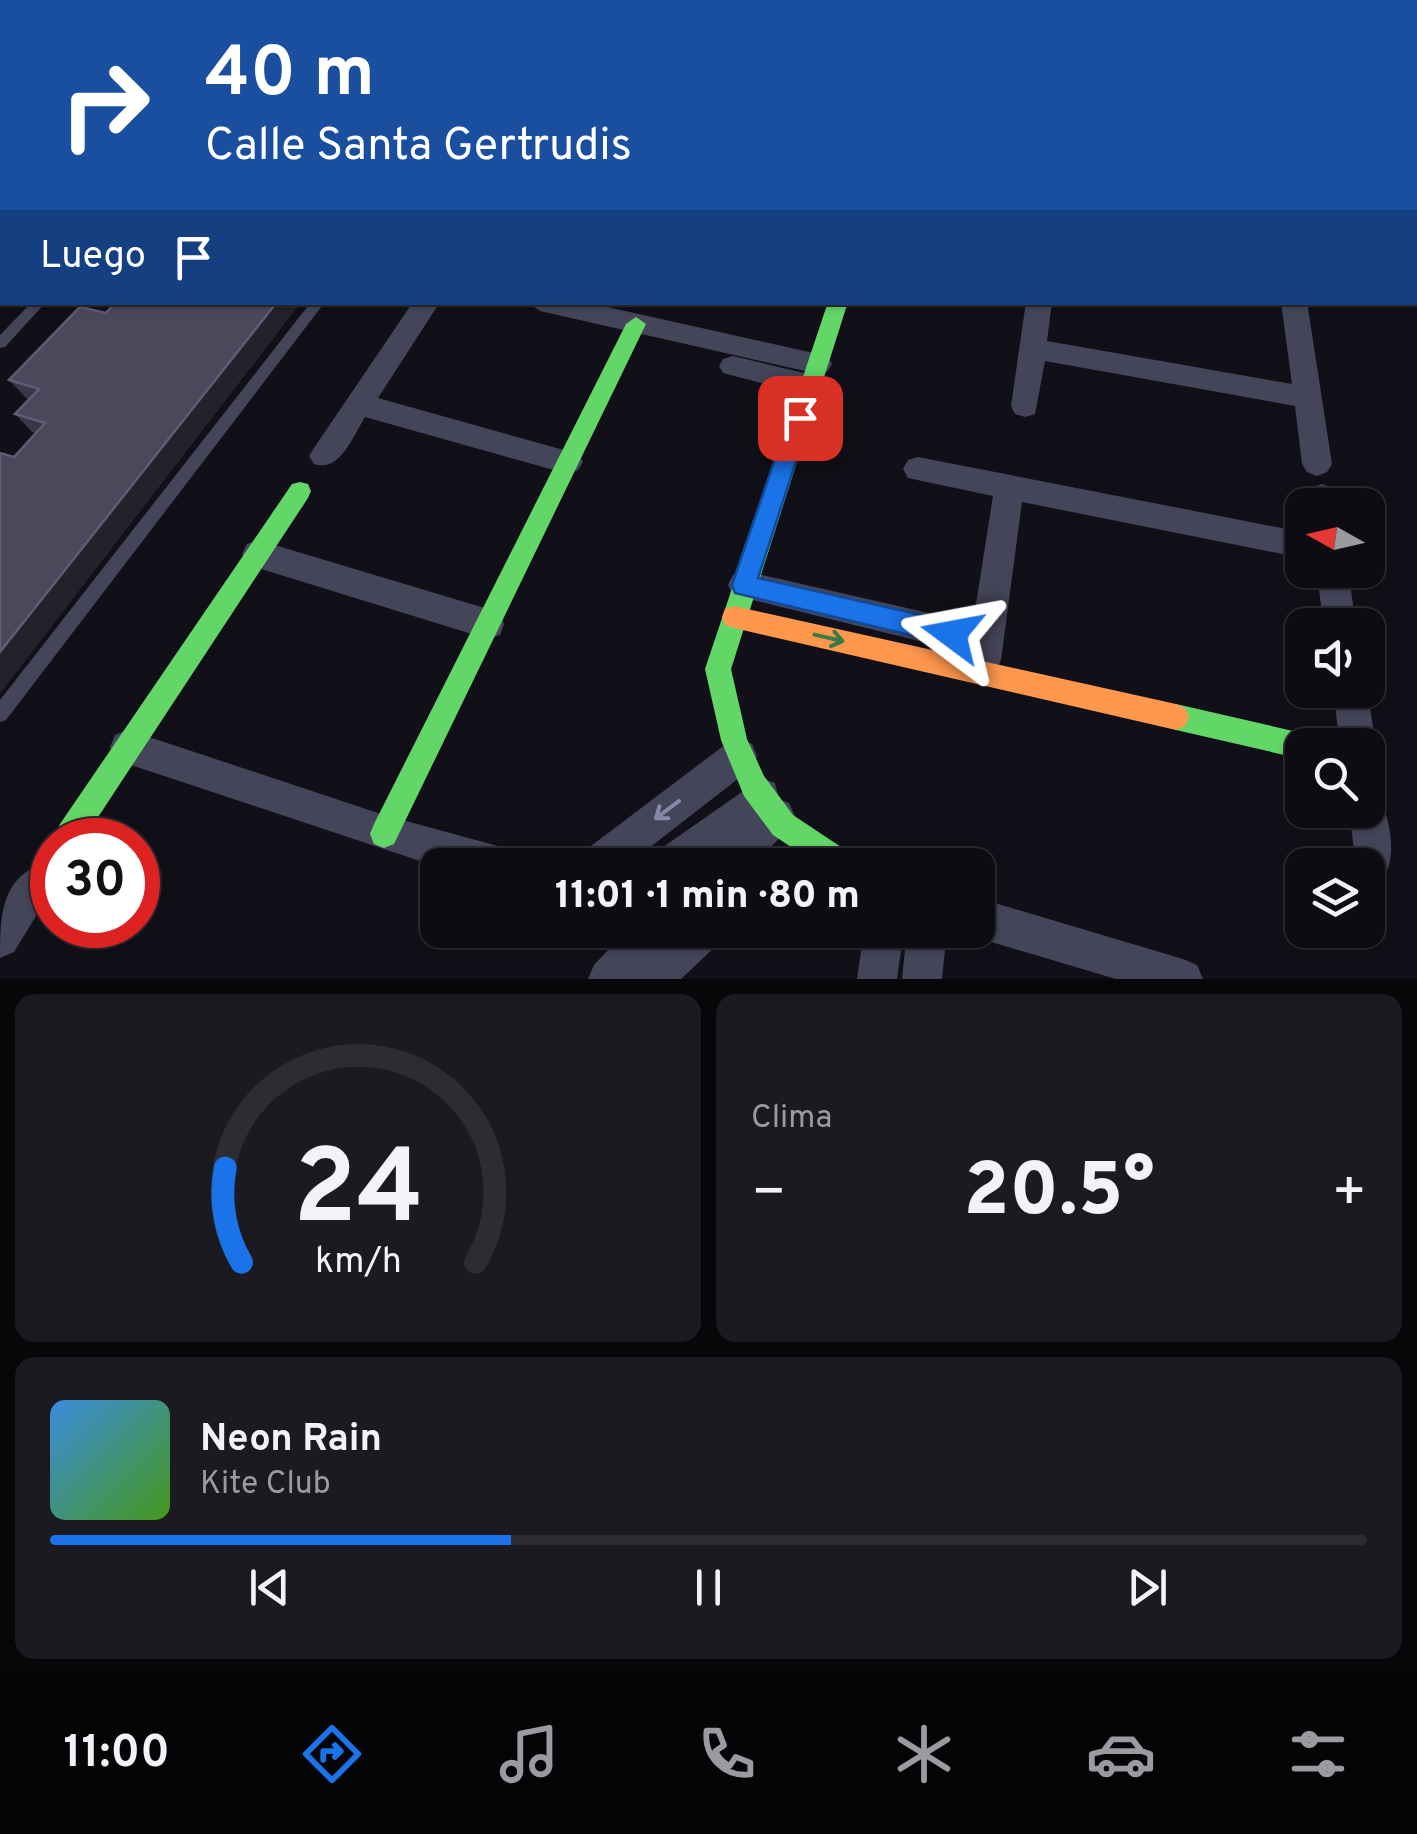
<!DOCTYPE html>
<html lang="es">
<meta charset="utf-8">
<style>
:root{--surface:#0d0c12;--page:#1b1a20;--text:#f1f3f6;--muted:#9a9b9f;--line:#2d2c32;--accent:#1a73e8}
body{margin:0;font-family:Overpass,sans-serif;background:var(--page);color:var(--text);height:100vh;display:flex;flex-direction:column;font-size:38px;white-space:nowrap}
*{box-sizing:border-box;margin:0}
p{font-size:32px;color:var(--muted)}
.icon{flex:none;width:55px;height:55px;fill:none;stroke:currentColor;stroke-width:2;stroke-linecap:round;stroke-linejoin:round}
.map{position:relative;height:979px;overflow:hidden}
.panel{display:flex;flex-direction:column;gap:15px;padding:15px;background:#07070a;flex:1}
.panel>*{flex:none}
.banner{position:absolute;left:0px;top:0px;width:1418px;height:305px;box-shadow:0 2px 8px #0004,0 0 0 2px var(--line);background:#1a4fa0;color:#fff;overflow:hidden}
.needle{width:65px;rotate:278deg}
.tools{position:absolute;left:1285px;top:488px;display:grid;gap:20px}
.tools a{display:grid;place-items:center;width:100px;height:100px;border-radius:20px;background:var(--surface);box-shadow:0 2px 8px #0004,0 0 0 2px var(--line);font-size:50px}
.speed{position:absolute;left:30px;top:818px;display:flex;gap:20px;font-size:50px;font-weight:700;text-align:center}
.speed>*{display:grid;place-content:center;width:130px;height:130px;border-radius:50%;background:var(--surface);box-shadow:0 2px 8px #0004,0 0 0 2px var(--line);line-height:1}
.speed .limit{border:15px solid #d22;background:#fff;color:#111}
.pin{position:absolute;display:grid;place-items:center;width:85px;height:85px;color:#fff;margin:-42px;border-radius:20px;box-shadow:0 5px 15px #0006}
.me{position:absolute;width:110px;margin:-55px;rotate:283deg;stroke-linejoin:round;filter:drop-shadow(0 0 8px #0008)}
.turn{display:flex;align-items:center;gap:35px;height:210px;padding:0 40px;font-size:45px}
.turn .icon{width:130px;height:130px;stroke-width:2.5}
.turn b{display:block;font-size:70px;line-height:85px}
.then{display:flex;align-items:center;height:95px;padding:0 40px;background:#0003;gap:20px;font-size:38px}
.big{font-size:75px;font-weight:800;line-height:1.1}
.panel .widget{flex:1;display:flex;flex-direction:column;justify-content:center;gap:15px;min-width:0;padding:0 35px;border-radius:20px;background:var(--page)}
.panel .dial{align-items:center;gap:0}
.dial svg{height:260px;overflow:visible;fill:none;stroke:var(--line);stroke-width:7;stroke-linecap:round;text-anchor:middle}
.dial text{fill:var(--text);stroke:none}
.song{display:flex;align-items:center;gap:30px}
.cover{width:120px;height:120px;border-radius:15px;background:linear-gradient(135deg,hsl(210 70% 55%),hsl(100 70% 35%))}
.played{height:10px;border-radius:5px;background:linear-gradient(90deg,var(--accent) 35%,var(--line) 35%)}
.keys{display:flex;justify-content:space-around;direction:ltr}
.heat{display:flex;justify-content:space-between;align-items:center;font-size:55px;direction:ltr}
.panel .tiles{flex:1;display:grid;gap:15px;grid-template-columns:1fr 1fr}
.widget:last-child{grid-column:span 2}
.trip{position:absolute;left:420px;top:848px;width:575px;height:100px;border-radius:20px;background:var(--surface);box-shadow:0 2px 8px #0004,0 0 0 2px var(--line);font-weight:800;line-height:100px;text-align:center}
.menu{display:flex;height:160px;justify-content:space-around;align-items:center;background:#050507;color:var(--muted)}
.menu .icon{width:70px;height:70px}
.menu .selected{color:var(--accent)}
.menu b{font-size:45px;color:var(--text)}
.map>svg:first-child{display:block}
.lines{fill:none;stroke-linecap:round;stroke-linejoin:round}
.lane{fill:#454559;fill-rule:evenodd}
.street{fill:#454559;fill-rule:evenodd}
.fast{fill:#63d668;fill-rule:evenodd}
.slow{fill:#ff974d;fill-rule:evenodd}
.wall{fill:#3a3848}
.shaded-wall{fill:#23212c}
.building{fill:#4a485b;stroke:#5f5c74;stroke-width:2.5}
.oneway{stroke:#3d7b46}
.oneway2{stroke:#8a88aa}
.route{fill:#1a73e8;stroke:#114b97;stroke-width:2.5}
</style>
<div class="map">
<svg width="1417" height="979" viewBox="0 0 1417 979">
<rect width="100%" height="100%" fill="#111018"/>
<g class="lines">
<g class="lane">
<path d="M 324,0 L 334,0 L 332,2 L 322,2 Z"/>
<path d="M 481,0 L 491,0 L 489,2 L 479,2 Z"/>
<path d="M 32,302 L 46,302 L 5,347 L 0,348 L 0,335 Z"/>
<path d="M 311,302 L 325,302 L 6,720 L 0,722 L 0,700 Z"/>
</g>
<g class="street">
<path d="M 864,0 L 897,0 L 899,2 L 866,2 Z"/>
<path d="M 1026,0 L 1046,0 L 1046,2 L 1027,2 Z"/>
<path d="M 1201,0 L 1239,0 L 1241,2 L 1203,2 Z"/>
<rect x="1415" y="37" width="2" height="12"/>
<rect x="1415" y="107" width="2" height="14"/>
<rect x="1415" y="155" width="2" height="21"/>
<path d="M 413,302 L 440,302 L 378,398 L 578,454 L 583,462 L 578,470 L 568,474 L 365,417 C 353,436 340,473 314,464 L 309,456 L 314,448 Z"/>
<path d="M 527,302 L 585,302 L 818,354 L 828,357 L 832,364 L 828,371 L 818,374 L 540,311 Z"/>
<path d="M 1026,302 L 1052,302 L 1047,341 L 1292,384 L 1281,302 L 1307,302 L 1332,464 L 1327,472 L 1317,476 L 1307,472 L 1302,464 L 1295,406 L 1045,361 L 1035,414 L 1025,417 L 1015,414 L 1011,406 Z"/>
<path d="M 733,356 L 821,377 L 825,385 L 821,393 L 811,396 L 723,373 L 719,366 L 723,359 Z"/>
<path d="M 918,457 L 1302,532 L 1302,558 L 1022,502 L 1001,660 L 996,671 L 984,676 L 972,671 L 968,653 L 733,595 L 728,585 L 733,575 L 744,571 L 973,623 L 993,496 L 908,478 L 903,469 L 908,460 Z"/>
<path d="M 1322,484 L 1333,488 L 1338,505 L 1308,505 L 1311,488 Z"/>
<path d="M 258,540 L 488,609 L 500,613 L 504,624 L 500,635 L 488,639 L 258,568 L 247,564 L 242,554 L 247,544 Z"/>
<path d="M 1316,570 L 1348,570 L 1356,625 L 1324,625 Z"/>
<path d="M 1333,690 L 1367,690 L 1376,745 L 1371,757 L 1368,759 L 1368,745 L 1340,745 Z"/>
<path d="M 128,730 L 384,815 L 498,846 L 511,852 L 517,865 L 438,867 L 128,764 L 115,759 L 110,747 L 115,735 Z"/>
<path d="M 739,738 L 752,744 L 757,756 L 752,768 L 627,865 L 577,865 L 583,852 L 726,744 Z"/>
<path d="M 762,778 L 775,783 L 779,799 L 789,803 L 795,816 L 789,829 L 752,865 L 705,865 L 707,860 L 700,865 L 650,865 L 656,852 Z"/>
<path d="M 1368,792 L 1380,797 C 1389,819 1396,849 1387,871 L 1374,877 L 1368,874 L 1368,865 L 1358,865 L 1355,858 L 1349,810 L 1368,810 Z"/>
<path d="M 35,867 L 49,872 L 52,890 L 14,952 L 0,958 C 0,922 0,883 35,867 Z"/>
<path d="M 978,898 L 1183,959 L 1197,965 L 1203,979 L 1116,979 L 978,938 L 963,930 L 978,930 Z"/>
<path d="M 627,930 L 724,930 L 718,944 L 681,979 L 588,979 L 594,965 Z"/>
<path d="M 864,930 L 904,930 L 897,979 L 857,979 Z"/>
<path d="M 907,930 L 947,930 L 942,979 L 902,979 Z"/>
</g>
<g class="fast">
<path d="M 828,302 L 848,302 L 731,669 L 747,739 L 764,776 L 793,815 L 853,855 L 857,865 L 818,865 L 773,835 L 744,796 L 721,740 L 705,669 Z"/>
<path d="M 636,317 L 646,324 L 394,844 L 384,848 L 374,844 L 370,834 L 374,824 L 626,324 Z"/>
<path d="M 300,482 L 308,484 L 311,491 L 308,498 L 83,840 L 58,840 L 56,834 L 60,824 L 292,484 Z"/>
<path d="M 1176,704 L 1302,733 L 1311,737 L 1315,745 L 1302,745 L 1302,759 L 1176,730 L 1167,726 L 1163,717 L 1167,708 Z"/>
</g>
<path class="slow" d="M 734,606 L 1176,704 L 1185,708 L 1189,717 L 1185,726 L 1176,730 L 734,628 L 725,625 L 722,617 L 725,609 Z"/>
</g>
<path class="wall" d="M 115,302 L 301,302 L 0,693 L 14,457 L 36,433 L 32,432 L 15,414 L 29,399 L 26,398 L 9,380 L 106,313 Z"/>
<path class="shaded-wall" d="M 277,302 L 301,302 L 0,693 L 0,652 Z"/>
<path class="building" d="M 116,302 L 277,302 L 0,652 L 0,453 L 14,457 L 45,423 L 15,414 L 39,389 L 9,380 L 80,307 L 106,313 Z"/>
<defs><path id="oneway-shaft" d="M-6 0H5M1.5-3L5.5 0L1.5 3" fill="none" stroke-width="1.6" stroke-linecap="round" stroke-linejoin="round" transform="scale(2.5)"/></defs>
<use class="oneway" href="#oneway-shaft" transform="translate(829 638) rotate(13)"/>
<use class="oneway2" href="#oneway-shaft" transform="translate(667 810) rotate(143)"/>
<path class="route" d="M 800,410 L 810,418 L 758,578 L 952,622 L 961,626 L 965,634 L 961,642 L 952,645 L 735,593 L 732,585 L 789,418 Z"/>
</svg>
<div class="tools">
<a><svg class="needle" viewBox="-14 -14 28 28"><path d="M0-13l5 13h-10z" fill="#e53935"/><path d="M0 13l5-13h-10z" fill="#9a9b9f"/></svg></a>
<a><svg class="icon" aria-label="sound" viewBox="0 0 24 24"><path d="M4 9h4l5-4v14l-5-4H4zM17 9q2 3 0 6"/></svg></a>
<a><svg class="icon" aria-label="search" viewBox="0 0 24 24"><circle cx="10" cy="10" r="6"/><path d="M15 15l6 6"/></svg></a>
<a><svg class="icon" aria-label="layers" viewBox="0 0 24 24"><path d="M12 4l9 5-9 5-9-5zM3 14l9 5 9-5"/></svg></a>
</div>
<div class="speed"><div class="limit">30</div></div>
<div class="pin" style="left:800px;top:418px;background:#d93025"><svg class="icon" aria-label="arrive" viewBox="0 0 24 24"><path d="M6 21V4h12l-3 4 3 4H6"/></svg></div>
<svg class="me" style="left:952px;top:634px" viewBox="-20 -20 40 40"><path d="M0-17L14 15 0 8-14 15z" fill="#1a73e8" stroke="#fff" stroke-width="4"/></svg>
<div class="trip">11:01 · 1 min · 80 m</div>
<div class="banner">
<div class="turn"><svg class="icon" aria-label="right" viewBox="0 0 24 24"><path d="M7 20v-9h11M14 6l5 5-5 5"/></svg><div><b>40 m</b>Calle Santa Gertrudis</div></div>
<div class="then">Luego<svg class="icon" aria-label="arrive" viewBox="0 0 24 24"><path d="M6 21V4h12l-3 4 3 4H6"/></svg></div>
</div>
</div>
<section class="panel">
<div class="tiles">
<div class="widget dial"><svg viewBox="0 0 100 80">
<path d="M14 69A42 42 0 1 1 86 69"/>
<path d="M14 69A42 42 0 0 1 9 40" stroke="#1a73e8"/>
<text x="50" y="56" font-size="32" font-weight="700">24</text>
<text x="50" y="72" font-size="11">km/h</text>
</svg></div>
<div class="widget"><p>Clima</p>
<div class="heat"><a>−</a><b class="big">20.5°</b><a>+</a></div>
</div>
<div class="widget">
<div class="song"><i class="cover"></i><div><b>Neon Rain</b><p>Kite Club</p></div></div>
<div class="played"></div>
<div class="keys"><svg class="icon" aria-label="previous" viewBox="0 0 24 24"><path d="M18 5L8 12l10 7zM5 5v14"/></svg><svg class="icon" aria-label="pause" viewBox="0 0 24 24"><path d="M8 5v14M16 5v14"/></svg><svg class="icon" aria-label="next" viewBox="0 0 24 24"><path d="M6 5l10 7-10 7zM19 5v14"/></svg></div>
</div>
</div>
</section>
<nav class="menu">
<b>11:00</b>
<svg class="icon selected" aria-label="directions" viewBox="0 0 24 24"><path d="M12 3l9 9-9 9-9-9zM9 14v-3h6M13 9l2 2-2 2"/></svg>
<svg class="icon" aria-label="music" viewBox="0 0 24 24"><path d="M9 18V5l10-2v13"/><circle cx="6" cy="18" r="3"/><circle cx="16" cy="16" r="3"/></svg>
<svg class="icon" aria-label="phone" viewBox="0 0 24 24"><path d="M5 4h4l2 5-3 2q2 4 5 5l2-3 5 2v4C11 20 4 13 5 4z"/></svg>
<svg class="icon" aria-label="climate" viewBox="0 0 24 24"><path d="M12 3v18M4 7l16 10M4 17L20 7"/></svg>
<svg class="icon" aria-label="car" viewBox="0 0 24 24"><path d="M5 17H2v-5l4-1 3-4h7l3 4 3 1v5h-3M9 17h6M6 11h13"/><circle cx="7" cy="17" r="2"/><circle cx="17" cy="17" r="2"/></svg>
<svg class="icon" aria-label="filters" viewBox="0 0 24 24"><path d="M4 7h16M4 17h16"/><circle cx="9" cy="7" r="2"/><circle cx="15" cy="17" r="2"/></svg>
</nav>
